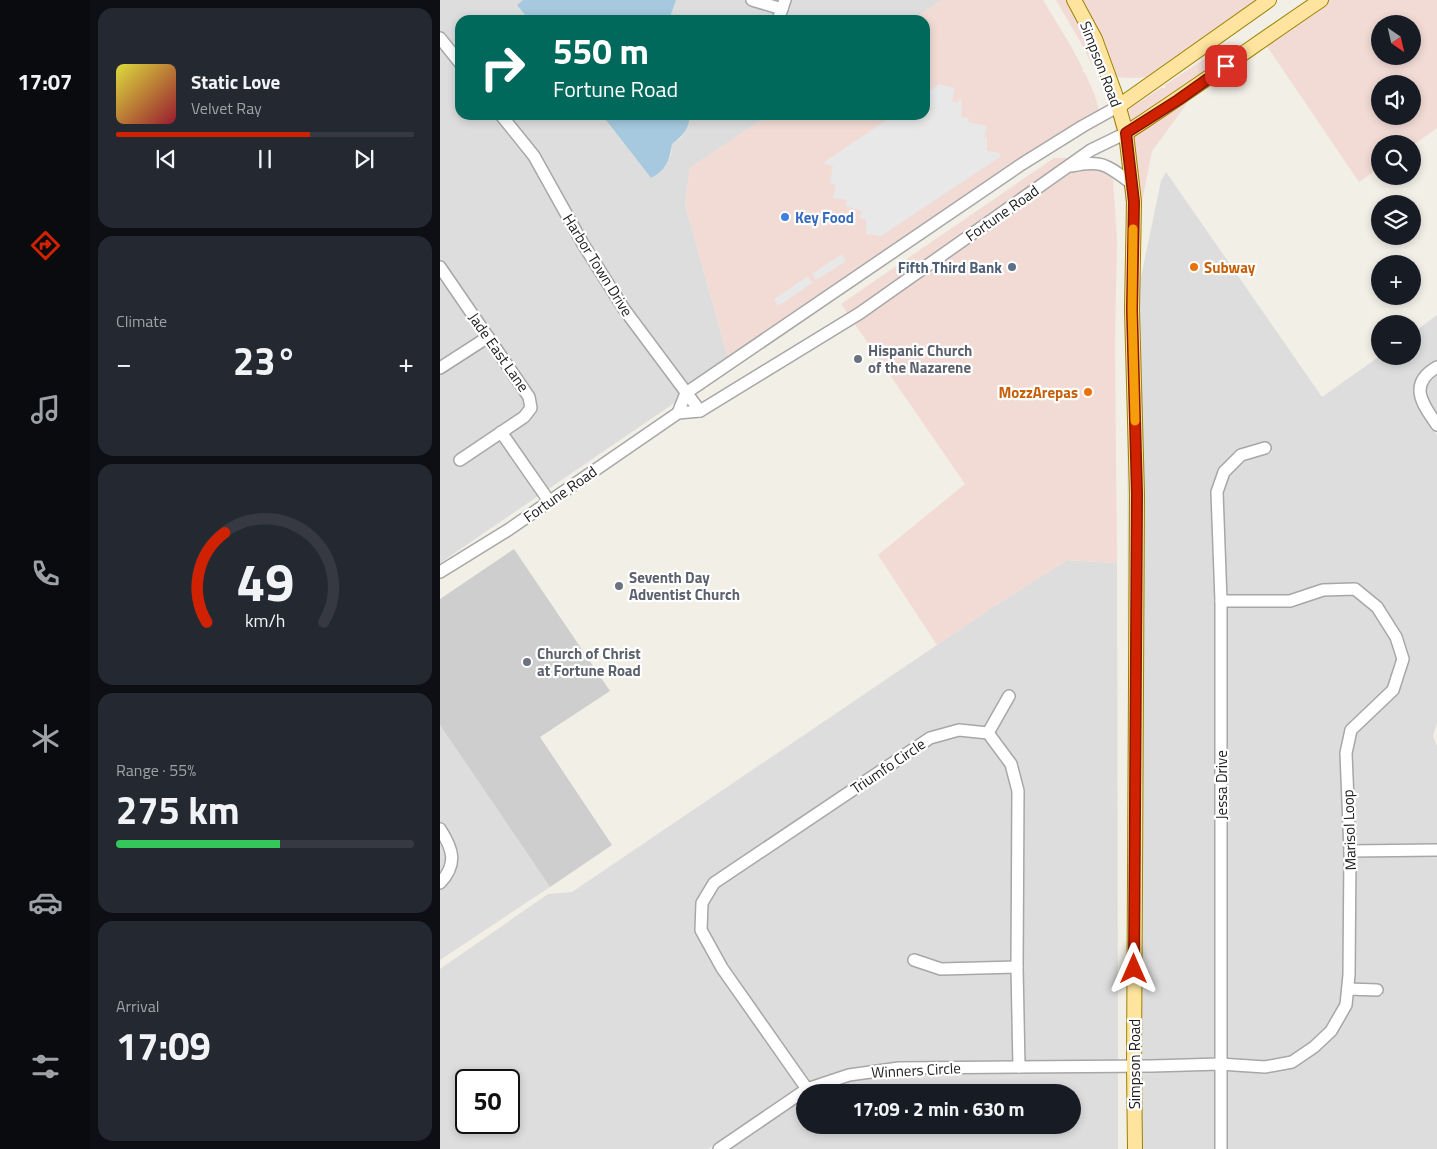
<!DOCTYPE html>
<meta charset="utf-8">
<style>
:root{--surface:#171b24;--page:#242831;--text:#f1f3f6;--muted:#9ea1a6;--line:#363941;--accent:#d02200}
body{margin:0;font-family:"Titillium Web",sans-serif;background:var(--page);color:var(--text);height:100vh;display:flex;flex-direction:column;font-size:19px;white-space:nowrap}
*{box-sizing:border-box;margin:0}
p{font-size:16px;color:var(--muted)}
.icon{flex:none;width:28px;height:28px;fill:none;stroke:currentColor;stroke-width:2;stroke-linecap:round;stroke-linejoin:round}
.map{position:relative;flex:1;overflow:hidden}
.details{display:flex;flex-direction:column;gap:8px;padding:8px;background:#0d0f14;width:350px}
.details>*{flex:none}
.banner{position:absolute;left:15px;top:15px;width:475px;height:105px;border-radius:15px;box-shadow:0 2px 8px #0003;background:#00695c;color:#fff;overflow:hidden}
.needle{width:32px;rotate:146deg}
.tools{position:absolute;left:931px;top:15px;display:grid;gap:10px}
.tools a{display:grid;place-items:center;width:50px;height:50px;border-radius:50%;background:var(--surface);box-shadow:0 2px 8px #0003;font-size:25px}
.speed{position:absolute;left:15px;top:1069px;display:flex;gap:10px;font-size:25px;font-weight:700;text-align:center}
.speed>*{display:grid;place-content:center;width:65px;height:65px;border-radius:50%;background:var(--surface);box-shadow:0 2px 8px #0003;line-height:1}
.speed .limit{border:2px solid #111;border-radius:8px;background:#fff;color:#111}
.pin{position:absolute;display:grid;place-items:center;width:42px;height:42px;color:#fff;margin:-21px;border-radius:10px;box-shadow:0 2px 8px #0006}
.me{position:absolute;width:55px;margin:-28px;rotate:0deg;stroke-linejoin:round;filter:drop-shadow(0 0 4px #0008)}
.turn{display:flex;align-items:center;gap:18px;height:105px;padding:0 15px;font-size:22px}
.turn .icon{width:65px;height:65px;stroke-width:2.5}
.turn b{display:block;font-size:35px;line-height:42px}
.big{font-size:38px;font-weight:700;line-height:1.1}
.details .card{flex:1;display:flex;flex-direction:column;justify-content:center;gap:8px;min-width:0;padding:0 18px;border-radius:15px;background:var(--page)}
.details .dial{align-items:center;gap:0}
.dial svg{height:130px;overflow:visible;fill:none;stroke:var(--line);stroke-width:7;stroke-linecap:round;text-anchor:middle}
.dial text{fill:var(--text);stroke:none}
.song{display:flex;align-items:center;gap:15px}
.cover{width:60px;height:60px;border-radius:8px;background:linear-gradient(135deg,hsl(60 70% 55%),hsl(350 70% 35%))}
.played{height:5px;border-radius:2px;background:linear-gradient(90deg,var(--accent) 65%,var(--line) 65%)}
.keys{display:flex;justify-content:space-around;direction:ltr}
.heat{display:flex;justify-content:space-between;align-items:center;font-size:28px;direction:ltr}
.charge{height:8px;border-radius:4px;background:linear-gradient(90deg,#34c759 55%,var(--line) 0)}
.trip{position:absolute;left:356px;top:1084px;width:285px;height:50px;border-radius:25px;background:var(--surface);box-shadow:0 2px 8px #0003;font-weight:700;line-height:50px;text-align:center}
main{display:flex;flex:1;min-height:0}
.tabs{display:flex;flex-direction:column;width:90px;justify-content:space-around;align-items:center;background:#090b0e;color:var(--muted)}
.tabs .icon{width:35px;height:35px}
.tabs .active{color:var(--accent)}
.tabs b{font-size:22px;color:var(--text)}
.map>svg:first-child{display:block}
.residential{fill:#dedddd;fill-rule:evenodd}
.commercial{fill:#f2dbd5;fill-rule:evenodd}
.religious{fill:#cecece}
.parking{fill:#e8e8e8}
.water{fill:#a6c9df}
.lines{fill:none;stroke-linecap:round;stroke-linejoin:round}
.minor-casing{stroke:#a7a7a7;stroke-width:14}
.major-casing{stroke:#9c8200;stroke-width:16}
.minor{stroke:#fff;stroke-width:11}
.major{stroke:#fee49e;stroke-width:14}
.route-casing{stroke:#871600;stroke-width:12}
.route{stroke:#d02200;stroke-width:9}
.slow{stroke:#f59e0b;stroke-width:9}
.shop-dot{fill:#3f7fe0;stroke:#fff;stroke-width:2}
.service-dot{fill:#5c6f8a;stroke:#fff;stroke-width:2}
.food-dot{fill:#e8710a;stroke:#fff;stroke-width:2}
.worship-dot{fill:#6b7280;stroke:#fff;stroke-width:2}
.labels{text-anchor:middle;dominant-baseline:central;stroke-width:4.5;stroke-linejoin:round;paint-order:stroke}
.street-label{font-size:15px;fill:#202020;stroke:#fff}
.shop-label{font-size:15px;font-weight:bold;fill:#366cbe;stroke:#fff;text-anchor:start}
.service-label{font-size:15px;font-weight:bold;fill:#4e5e75;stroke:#fff;text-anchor:end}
.food-label{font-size:15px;font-weight:bold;fill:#c56008;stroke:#fff;text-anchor:start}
.worship-label{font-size:15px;font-weight:bold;fill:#5b616d;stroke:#fff;text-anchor:start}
</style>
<main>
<nav class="tabs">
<b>17:07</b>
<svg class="icon active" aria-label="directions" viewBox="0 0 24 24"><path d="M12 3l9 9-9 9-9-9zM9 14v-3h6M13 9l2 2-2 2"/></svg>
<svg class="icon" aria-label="music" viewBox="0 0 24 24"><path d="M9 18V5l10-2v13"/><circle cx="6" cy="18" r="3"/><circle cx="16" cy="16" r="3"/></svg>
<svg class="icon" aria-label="phone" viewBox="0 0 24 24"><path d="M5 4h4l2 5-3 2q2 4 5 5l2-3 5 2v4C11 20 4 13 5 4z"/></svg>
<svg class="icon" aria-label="climate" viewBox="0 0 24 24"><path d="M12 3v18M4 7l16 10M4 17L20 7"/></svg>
<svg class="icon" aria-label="car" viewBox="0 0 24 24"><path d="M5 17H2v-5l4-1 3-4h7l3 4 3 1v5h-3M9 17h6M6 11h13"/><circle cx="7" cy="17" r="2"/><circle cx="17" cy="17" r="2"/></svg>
<svg class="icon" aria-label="filters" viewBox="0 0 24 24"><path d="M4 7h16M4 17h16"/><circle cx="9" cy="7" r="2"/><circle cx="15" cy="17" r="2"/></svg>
</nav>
<section class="details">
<div class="card">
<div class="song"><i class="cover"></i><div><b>Static Love</b><p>Velvet Ray</p></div></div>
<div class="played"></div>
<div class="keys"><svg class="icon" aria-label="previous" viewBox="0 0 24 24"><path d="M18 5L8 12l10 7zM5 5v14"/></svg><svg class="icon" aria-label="pause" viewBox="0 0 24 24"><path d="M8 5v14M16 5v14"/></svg><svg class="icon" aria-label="next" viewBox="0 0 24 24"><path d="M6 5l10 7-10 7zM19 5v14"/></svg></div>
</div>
<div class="card"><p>Climate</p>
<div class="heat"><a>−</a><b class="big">23°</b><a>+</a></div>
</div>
<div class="card dial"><svg viewBox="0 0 100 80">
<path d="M14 69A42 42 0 1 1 86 69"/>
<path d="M14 69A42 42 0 0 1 25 14" stroke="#d02200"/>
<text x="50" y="56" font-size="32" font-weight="700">49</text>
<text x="50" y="72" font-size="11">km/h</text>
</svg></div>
<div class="card"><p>Range · 55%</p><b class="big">275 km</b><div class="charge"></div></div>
<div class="card"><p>Arrival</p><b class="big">17:09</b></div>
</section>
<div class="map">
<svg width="997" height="1149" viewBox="0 0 997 1149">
<rect width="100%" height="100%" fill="#f1efe6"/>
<g class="residential">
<path d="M 0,0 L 83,0 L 77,5 L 89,20 L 20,20 L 20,115 L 162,115 L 211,178 L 231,155 L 232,144 L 242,137 L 250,122 L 250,115 L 329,115 L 250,168 L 245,204 L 290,365 L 0,563 Z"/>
<path d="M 236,0 L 502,0 L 472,20 L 232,20 L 230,17 Z"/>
<path d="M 726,172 L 882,397 L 940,356 L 972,356 L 973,333 L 997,315 L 997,360 L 983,370 L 977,378 L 975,396 L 978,407 L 997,435 L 997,723 L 993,736 L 997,746 L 997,844 L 915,846 L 911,754 L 916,733 L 957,694 L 968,662 L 918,585 L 914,583 L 881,584 L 848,596 L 786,595 L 783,494 L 789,475 L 804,460 L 832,452 L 828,442 L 799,449 L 780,467 L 772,492 L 776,600 L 775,1058 L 689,1060 L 687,344 L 721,181 Z"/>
<path d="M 997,373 L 997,416 L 986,397 L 987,384 L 991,379 Z"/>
<path d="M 627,560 L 677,563 L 678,1060 L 584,1061 L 582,973 L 584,792 L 555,733 L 576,695 L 566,689 L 545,727 L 517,725 L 487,733 L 270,878 L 257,899 L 256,929 L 360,1087 L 268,1149 L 0,1149 L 0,969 L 108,894 L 132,892 L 556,605 ZM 26,1080 L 69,1080 L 69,1122 L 26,1122 Z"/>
<path d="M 914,594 L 933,611 L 951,638 L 957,659 L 948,686 L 908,726 L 901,751 L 905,851 L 904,974 L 901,1003 L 887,1027 L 871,1042 L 850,1056 L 824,1061 L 786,1059 L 787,606 L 850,607 L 884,595 Z"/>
<path d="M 0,725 L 110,887 L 0,960 Z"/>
<path d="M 520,736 L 546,738 L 566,766 L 573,791 L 572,962 L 501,964 L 471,953 L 468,963 L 502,975 L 572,973 L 573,1062 L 369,1083 L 286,965 L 267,929 L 267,905 L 278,887 L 493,743 Z"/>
<path d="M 995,855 L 997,856 L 997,1149 L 787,1149 L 786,1070 L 878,1051 L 912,995 L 943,996 L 942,985 L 914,984 L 916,857 Z"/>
<path d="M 775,1070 L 776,1149 L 689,1149 L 689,1071 Z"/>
<path d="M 678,1071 L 678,1149 L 289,1149 L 365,1098 L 365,1125 L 632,1125 L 632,1092 L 376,1092 L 411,1081 L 460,1074 Z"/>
</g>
<g class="commercial">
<path d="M 502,0 L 603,0 L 632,48 L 643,69 L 642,71 L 645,73 L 655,96 L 660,114 L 290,365 L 245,204 L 250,168 L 329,115 L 485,115 L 485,20 L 472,20 Z"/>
<path d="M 616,0 L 832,0 L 717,77 L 687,78 L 674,77 L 664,73 L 653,66 L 641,43 Z"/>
<path d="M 878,0 L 997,0 L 997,128 L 973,145 L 972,144 L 940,144 L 940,167 L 919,182 L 822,39 ZM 940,24 L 972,24 L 972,56 L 940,56 ZM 940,84 L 972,84 L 972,116 L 940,116 Z"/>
<path d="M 784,53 L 712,151 L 687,278 L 687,240 L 684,181 L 680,148 L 673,119 L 721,88 L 725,88 L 725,85 L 772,54 Z"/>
<path d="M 614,158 L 637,158 L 666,170 L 673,179 L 677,239 L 675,346 L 677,563 L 627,560 L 556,605 L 497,645 L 438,555 L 525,484 L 401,304 Z"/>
</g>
<path class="religious" d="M 74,549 L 170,691 L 100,737 L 172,845 L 110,887 L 0,725 L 0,599 Z"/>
<g class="parking">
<path d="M 499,84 L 515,88 L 512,101 L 518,103 L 519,99 L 522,100 L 521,117 L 529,118 L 528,122 L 547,126 L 544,137 L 547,138 L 547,151 L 560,153 L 560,157 L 441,236 L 426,234 L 426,220 L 420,218 L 422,211 L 406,206 L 407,200 L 393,198 L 396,185 L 390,183 L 393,166 L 383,163 L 454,115 L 485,115 L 485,94 Z"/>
<path d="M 402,254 L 406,261 L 376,280 L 372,274 Z"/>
<path d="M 368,276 L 372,283 L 338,306 L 334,299 Z"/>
</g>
<g class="water">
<path d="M 83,0 L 236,0 L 230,17 L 232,20 L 89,20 L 77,5 Z"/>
<path d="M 162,115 L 250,115 C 250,128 242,137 232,144 C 230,160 225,171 211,178 Z"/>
</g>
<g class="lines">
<defs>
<g id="minor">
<path d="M 312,0 L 342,9"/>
<path d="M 338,20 L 345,0"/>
<path d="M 0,38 L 20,63"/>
<path d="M 61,115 L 94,156 L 143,244 L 184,309 L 260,411"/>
<path d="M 632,166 C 662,159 668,166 691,183"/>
<path d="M 0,267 L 89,397 L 91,408 L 84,417 L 20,460"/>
<path d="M 997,367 C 967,384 983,405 997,425"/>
<path d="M 0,368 L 48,337"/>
<path d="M 238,413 L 246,393 L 582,164 L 643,126 L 679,106"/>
<path d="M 61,432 L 109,501"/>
<path d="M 0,572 L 68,530 L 238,413 L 260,411 L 420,313 L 651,150 L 686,133"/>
<path d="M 548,733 L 569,696"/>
<path d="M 0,829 C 13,849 18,864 0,883"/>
<path d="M 910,851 L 997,850"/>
<path d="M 474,960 L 501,969 L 577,967"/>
<path d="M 908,989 L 937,990"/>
<path d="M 367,1089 L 282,968 L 261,930 L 262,903 L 274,883 L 490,738 L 519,730 L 548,733 L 571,764 L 578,791 L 577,967 L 579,1067"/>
<path d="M 279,1149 L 367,1089 L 409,1075 L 459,1068 L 712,1066 L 780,1064 L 825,1067 L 852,1062 L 874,1047 L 891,1031 L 906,1005 L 909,975 L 910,851 L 906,753 L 911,730 L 953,690 L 963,659 L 956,637 L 937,607 L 915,589 L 883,590 L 850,601 L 781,601"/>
<path d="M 781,1149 L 781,601 L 777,492 L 784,472 L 801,455 L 825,448"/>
</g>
<g id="major">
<path d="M 634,0 L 655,39 L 675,94 L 686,133 L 694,202 L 692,310 L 697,494 L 694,1066 L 695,1149"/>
<path d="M 679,106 L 829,0"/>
<path d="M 686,133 C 752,90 816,44 881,0"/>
</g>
</defs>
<use href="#minor" class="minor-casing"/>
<use href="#major" class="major-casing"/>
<use href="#minor" class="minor"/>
<use href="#major" class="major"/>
</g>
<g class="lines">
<defs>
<path id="route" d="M 694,969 L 697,494 L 692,310 L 694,202 L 686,133 L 738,100 L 786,66"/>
</defs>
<use href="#route" class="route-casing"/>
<use href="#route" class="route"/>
<path class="slow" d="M 693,229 L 692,310 L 695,421"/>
</g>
<circle class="shop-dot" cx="345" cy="217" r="5"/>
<circle class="service-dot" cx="572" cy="267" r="5"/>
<g class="food-dot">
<circle cx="754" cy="267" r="5"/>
<circle cx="648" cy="392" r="5"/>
</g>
<g class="worship-dot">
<circle cx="418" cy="359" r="5"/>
<circle cx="179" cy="586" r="5"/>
<circle cx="87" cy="662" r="5"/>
</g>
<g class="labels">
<g class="street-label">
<text transform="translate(661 64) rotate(69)">Simpson Road</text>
<text transform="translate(562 213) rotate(-35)">Fortune Road</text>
<text transform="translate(158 265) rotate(58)">Harbor Town Drive</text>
<text transform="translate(59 352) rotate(55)">Jade East Lane</text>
<text transform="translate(120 494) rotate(-35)">Fortune Road</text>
<text transform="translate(448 766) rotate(-34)">Triumfo Circle</text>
<text transform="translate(781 785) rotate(-90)">Jessa Drive</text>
<text transform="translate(909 830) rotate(-92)">Marisol Loop</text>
<text transform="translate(694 1064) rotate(-90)">Simpson Road</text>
<text transform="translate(476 1070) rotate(-3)">Winners Circle</text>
</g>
<g class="shop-label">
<text x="355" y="217">Key Food</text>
</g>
<g class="service-label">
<text x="562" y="267">Fifth Third Bank</text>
</g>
<g class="food-label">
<text x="764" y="267">Subway</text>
<text x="638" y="392" text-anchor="end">MozzArepas</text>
</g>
<g class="worship-label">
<text x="428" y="350">Hispanic Church<tspan x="428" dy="17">of the Nazarene</tspan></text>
<text x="189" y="577">Seventh Day<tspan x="189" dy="17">Adventist Church</tspan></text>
<text x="97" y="653">Church of Christ<tspan x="97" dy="17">at Fortune Road</tspan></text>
</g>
</g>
</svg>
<div class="tools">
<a><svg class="needle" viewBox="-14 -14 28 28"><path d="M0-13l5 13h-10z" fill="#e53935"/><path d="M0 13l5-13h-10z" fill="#9ea1a6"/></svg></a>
<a><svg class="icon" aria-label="sound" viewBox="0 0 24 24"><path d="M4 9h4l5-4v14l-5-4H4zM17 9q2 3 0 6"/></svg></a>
<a><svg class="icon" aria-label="search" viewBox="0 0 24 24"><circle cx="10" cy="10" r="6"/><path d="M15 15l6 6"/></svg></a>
<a><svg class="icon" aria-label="layers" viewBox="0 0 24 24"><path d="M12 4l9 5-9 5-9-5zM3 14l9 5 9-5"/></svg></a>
<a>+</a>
<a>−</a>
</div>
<div class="speed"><div class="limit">50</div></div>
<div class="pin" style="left:786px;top:66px;background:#d93025"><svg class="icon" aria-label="arrive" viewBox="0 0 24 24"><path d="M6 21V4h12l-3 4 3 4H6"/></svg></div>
<svg class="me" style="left:694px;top:969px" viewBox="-20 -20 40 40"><path d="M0-17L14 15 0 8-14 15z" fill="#d02200" stroke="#fff" stroke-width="4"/></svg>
<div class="trip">17:09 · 2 min · 630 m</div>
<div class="banner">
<div class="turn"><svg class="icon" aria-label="right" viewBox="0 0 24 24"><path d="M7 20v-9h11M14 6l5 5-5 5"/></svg><div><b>550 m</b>Fortune Road</div></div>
</div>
</div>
</main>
